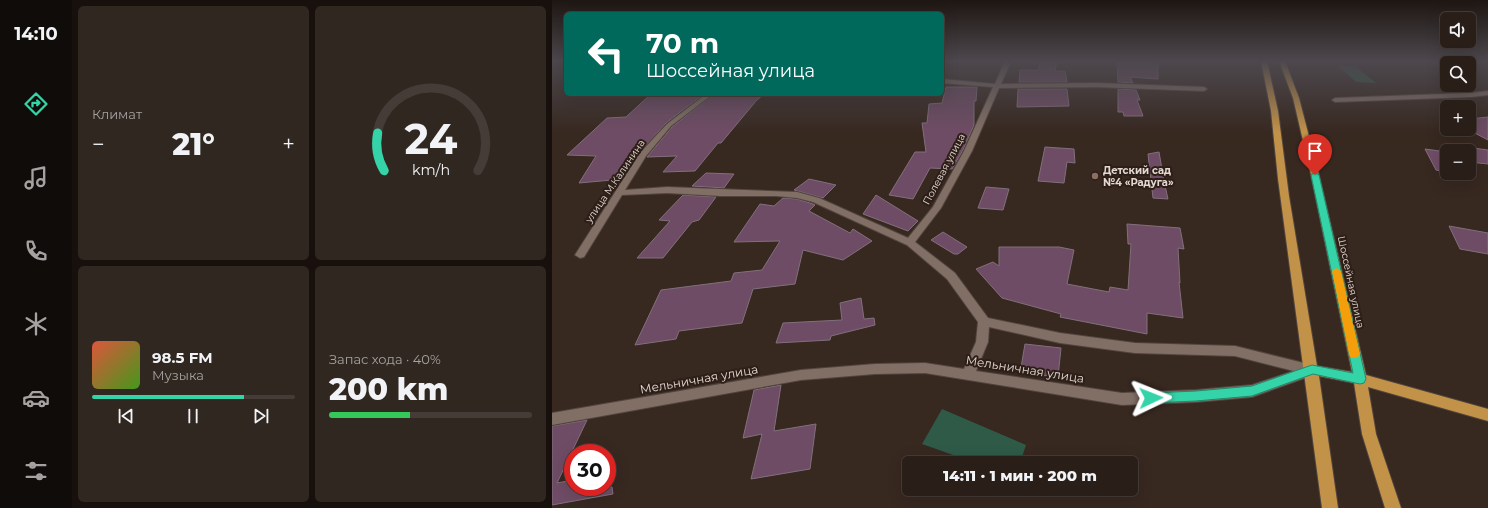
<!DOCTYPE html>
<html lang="ru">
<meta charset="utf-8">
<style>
:root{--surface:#291e18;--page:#312721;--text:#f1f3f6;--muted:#a5a2a2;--line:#453c37;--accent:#34d4a8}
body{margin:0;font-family:Montserrat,sans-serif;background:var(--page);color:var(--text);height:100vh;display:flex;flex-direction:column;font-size:15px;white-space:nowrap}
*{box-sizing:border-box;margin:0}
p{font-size:13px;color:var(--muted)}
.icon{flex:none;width:22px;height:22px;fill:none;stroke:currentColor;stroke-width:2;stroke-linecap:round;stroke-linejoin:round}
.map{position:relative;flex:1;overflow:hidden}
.details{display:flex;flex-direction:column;gap:6px;padding:6px;background:#17100d;width:480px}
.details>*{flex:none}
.guide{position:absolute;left:12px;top:12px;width:380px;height:84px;border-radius:6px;box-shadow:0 4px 16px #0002,0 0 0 1px var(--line);background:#00695c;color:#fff;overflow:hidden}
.controls{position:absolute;left:888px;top:12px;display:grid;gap:8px}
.controls a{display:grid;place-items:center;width:36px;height:36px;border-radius:6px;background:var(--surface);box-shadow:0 4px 16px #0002,0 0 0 1px var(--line);font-size:20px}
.speed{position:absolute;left:12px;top:444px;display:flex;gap:8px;font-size:20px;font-weight:700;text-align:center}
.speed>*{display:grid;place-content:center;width:52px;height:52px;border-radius:50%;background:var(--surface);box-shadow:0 4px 16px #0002,0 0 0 1px var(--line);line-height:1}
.speed .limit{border:6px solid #d22;background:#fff;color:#111}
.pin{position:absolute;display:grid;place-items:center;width:34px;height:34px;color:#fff;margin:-41px -17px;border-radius:50% 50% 50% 0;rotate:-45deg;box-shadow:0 0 4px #0007}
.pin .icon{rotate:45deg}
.me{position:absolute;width:44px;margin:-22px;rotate:88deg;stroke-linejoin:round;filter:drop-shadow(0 0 3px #0008)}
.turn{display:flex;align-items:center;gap:14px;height:84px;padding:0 16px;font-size:18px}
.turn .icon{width:52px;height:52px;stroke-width:2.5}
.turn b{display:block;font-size:28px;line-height:34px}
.big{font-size:30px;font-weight:800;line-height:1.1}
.details .card{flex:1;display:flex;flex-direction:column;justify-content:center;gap:6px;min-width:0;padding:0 14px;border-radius:6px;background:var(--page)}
.details .dial{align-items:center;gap:0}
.dial svg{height:104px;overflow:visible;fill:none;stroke:var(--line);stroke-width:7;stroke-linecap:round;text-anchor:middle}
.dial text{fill:var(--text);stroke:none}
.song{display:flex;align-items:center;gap:12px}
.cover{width:48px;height:48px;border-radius:6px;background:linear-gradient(135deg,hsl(10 70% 55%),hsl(100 70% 35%))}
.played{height:4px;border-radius:2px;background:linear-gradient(90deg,var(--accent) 75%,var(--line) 75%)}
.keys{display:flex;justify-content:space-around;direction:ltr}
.heat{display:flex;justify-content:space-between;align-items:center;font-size:22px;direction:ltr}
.charge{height:6px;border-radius:3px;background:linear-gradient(90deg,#34c759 40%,var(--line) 0)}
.details .tiles{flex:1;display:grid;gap:6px;grid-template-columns:repeat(2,1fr)}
.trip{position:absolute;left:350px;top:456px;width:236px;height:40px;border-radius:6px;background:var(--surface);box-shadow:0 4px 16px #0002,0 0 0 1px var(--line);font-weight:800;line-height:40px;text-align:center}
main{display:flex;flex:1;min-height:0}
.dock{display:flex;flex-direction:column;width:72px;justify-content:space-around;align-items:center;background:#100c0a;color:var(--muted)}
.dock .icon{width:28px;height:28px}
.dock .active{color:var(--accent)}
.dock b{font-size:18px;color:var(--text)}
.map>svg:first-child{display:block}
.green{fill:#2f5a48}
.building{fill:#6f4c65;stroke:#81707c}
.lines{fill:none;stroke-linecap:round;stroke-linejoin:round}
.minor-casing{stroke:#51453e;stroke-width:2}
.major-casing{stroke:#51453e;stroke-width:2}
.minor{fill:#816f66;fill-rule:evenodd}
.major{fill:#c29248;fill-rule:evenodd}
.route{fill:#34d4a8;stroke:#228a6d}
.slow{fill:#f59e0b}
.education-dot{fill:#8d6e63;stroke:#2d1e17;stroke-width:1.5}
.labels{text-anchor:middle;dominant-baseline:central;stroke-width:4;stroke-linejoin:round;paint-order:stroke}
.street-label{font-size:10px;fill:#e3d9d3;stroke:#2d1e17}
.poi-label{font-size:10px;font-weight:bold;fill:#e3d9d3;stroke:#2d1e17;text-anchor:start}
.near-street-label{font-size:12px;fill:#e3d9d3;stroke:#2d1e17}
</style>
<main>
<nav class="dock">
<b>14:10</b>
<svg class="icon active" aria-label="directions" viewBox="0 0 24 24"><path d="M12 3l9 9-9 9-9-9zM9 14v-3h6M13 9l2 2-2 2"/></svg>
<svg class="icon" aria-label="music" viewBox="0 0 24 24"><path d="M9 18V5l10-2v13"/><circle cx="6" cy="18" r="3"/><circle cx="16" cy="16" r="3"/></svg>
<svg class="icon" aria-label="phone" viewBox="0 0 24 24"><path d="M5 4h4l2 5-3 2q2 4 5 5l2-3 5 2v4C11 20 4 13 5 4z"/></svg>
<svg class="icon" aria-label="climate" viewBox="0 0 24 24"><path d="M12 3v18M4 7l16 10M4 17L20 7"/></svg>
<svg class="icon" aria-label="car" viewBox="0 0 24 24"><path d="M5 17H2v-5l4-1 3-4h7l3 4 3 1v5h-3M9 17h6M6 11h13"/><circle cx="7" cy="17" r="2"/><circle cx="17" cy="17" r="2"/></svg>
<svg class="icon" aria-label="filters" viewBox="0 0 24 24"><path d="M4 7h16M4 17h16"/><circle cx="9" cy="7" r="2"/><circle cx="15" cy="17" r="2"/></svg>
</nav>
<section class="details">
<div class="tiles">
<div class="card"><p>Климат</p>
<div class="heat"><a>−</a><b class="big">21°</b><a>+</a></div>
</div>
<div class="card dial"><svg viewBox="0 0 100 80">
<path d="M14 69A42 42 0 1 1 86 69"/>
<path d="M14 69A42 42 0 0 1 9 40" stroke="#34d4a8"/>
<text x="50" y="56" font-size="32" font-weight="700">24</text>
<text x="50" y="72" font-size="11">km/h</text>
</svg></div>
<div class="card">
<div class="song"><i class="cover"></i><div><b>98.5 FM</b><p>Музыка</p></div></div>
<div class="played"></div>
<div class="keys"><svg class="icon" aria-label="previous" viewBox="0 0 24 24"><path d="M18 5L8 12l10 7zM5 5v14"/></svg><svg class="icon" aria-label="pause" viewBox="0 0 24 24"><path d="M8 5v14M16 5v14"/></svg><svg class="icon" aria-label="next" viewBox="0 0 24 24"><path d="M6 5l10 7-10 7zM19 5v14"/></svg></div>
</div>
<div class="card"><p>Запас хода · 40%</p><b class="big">200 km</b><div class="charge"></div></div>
</div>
</section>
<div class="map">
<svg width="936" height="508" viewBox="0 0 936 508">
<rect width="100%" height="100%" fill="#372820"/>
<g class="green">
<path d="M 786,66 L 804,67 L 824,83 L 804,82 Z"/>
<path d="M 390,409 L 474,445 L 468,463 L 424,463 L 370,444 Z"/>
</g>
<g class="building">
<path d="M 489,61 L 505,61 L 503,71 L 513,71 L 515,82 L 467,82 L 468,70 L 486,70 Z"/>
<path d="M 565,61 L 606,62 L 606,79 L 578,77 L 581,83 L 566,82 Z"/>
<path d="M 394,87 L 425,87 L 424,101 L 422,101 L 422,125 L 411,150 L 400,169 L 378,168 L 361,199 L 337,195 L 363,152 L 374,152 L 370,123 L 375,123 L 377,104 L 390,103 Z"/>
<path d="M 466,89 L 515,89 L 517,106 L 465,107 Z"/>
<path d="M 566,89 L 584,90 L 588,100 L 585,100 L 591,116 L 572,116 L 571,112 L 566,112 Z"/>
<path d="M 99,94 L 152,94 L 114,123 L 84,157 L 78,157 L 60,180 L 27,183 L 44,156 L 15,155 L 55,118 L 74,117 Z"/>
<path d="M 162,94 L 212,94 L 204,101 L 169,143 L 166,143 L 143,171 L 111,172 L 125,156 L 95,157 L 120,127 Z"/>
<path d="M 936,117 L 936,140 L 917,130 L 917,119 Z"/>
<path d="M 899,145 L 936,150 L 936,164 L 917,162 L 917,151 L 902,151 Z"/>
<path d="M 493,147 L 522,149 L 523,163 L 515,162 L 512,183 L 486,181 Z"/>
<path d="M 873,149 L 895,152 L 895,172 L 884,170 Z"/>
<path d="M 607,152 L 612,181 L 616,199 L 601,198 L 596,154 Z"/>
<path d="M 154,173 L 182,174 L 172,188 L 140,186 Z"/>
<path d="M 257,179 L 284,185 L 271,198 L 242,190 Z"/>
<path d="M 434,187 L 457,189 L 451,210 L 426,208 Z"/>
<path d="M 131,195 L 164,197 L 147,220 L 140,222 L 111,258 L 85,258 L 118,221 L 107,220 Z"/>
<path d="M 324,195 L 366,221 L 356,231 L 311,214 Z"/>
<path d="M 231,198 L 245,199 L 261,204 L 263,205 L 257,211 L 298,233 L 301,229 L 320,241 L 291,260 L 251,250 L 243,284 L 201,289 L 190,323 L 127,331 L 124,339 L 83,345 L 109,290 L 179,281 L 182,273 L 210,270 L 228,241 L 182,242 L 208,204 L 222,206 Z"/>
<path d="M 575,224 L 628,228 L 632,249 L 626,248 L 628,283 L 627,282 L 631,318 L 595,313 L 595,334 L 508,317 L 509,314 L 450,298 L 424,269 L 441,262 L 447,266 L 447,247 L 507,247 L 522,250 L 515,284 L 557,292 L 558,287 L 576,290 L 579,244 L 576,244 Z"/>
<path d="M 897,226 L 936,233 L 936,254 L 908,249 Z"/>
<path d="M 391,232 L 415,247 L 406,254 L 402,254 L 379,240 Z"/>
<path d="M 309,298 L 312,319 L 322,318 L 323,325 L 279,336 L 278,340 L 224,343 L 231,323 L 290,320 L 288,303 Z"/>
<path d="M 473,344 L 509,348 L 506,377 L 468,373 Z"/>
<path d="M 229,385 L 222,431 L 264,424 L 258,469 L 199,479 L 210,434 L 191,438 L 202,390 Z"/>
<path d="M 35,420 L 5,483 L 21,480 L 21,487 L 60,487 L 61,494 L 0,505 L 0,426 Z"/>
</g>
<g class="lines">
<defs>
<g id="minor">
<path d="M 453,61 L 459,61 L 449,84 L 545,83 L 652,87 L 655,89 L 652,91 L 545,87 L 447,88 L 420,151 L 389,208 L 363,242 L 403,273 L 436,318 L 508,333 L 583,343 L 683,346 L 760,365 L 764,366 L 766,370 L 764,374 L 700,397 L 644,402 L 570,405 L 373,373 L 323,374 L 249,380 L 0,425 L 0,413 L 249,370 L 323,364 L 373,363 L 412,369 L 424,342 L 426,322 L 395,279 L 355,245 L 261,202 L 245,198 L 224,196 L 168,196 L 115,193 L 70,195 L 32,257 L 28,258 L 23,255 L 88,153 L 115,124 L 154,94 L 161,94 L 119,126 L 94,156 L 73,190 L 115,187 L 245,192 L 267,198 L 356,238 L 381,207 L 412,151 L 441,87 L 390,83 L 390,79 L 443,84 ZM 437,327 L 508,343 L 583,353 L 683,356 L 742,371 L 700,385 L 644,390 L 570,393 L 424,371 L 436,342 Z"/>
<path d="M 936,91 L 936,95 L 919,97 L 783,102 L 780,100 L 783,98 L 919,93 Z"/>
</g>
<path id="major" d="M 709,61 L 715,61 L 726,111 L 737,196 L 765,366 L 800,372 L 759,175 L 741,98 L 727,61 L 733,61 L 747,98 L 767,175 L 814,375 L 936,409 L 936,421 L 816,387 L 824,434 L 849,508 L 833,508 L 810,434 L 802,383 L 767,376 L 786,508 L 770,508 L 726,179 L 719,111 Z"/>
</defs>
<use href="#minor" class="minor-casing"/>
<use href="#major" class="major-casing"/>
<use href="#minor" class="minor"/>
<use href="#major" class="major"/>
</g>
<linearGradient id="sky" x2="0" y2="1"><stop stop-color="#1e1612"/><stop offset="0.46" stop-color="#4d484e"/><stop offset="1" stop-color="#4d484e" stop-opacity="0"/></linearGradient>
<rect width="936" height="133" fill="url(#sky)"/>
<path class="route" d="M 763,172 L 767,175 L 814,379 L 812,383 L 808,384 L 761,374 L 700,396 L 644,401 L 599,403 L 595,402 L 593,398 L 595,395 L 599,393 L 644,391 L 700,386 L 760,365 L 801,373 L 759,175 Z"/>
<path class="slow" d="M 784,268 L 789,271 L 808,354 L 806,357 L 802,358 L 798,357 L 797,354 L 780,271 Z"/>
<circle class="education-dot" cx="543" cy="176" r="4"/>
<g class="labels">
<g class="street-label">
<text transform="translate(392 169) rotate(-62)">Полевая улица</text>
<text transform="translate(63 181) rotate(-56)">улица М.Калинина</text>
<text transform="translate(799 282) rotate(78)">Шоссейная улица</text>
</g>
<g class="poi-label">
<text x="551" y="170">Детский сад<tspan x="551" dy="12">№4 «Радуга»</tspan></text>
</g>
<g class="near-street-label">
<text transform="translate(473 369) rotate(9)">Мельничная улица</text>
<text transform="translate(147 379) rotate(-10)">Мельничная улица</text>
</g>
</g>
</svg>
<div class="controls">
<a><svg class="icon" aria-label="sound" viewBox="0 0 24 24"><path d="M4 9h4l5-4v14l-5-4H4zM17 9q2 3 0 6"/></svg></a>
<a><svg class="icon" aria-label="search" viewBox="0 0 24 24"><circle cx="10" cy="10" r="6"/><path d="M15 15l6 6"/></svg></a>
<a>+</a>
<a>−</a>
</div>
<div class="speed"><div class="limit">30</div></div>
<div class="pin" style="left:763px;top:175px;background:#d93025"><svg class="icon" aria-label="arrive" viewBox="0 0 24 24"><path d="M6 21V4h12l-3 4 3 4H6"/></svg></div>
<svg class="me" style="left:599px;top:398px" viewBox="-20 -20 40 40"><path d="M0-17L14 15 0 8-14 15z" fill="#34d4a8" stroke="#fff" stroke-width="4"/></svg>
<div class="trip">14:11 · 1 мин · 200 m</div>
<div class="guide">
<div class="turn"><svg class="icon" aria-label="left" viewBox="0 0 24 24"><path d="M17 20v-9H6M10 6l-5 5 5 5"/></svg><div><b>70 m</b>Шоссейная улица</div></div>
</div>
</div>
</main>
